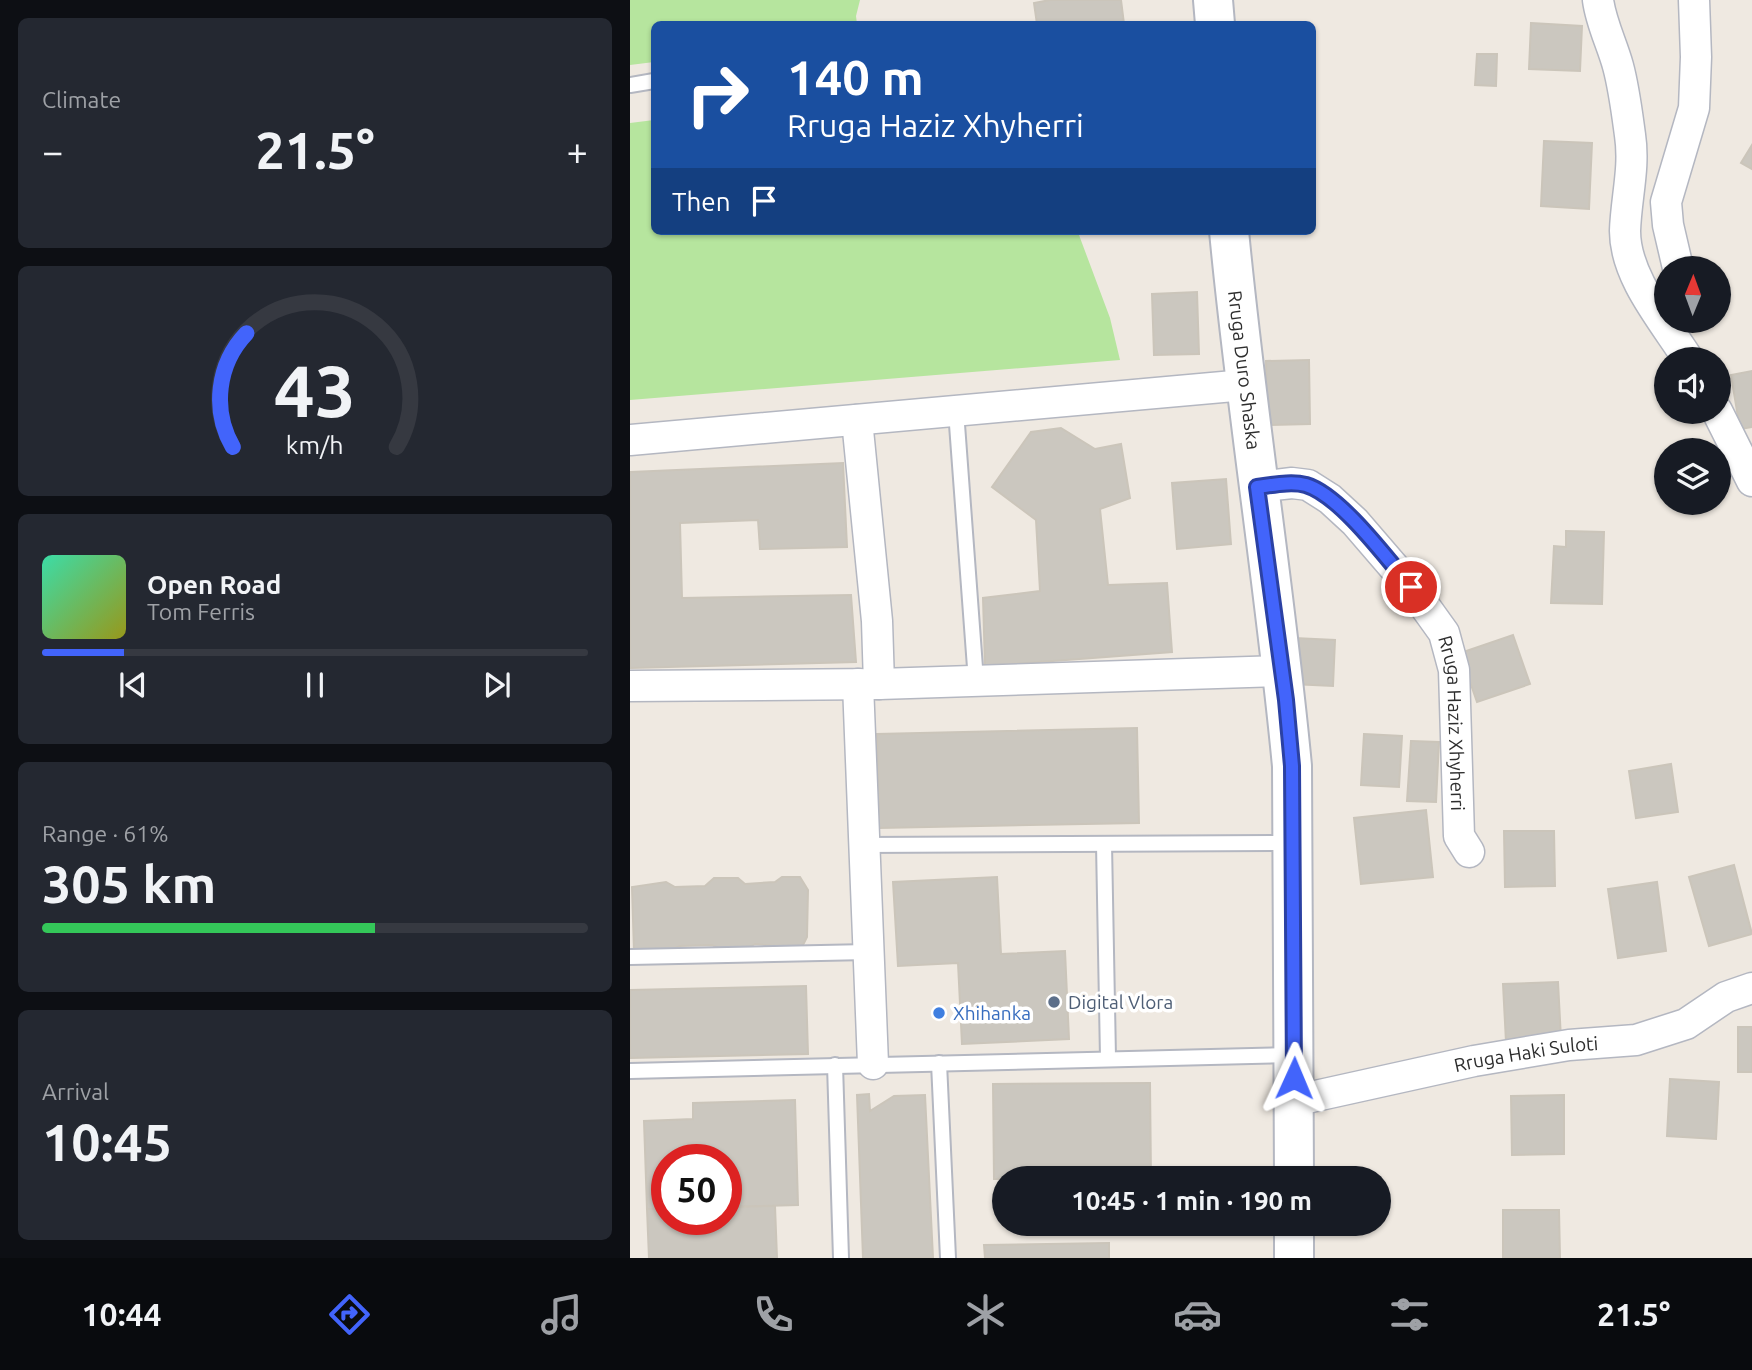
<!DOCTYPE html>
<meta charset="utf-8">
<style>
:root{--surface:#171b24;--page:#242831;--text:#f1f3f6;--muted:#9ea1a6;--line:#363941;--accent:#4264fb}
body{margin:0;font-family:Ubuntu,sans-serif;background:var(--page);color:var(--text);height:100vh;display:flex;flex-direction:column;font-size:26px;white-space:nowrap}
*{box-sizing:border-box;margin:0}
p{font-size:23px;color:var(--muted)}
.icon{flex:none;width:38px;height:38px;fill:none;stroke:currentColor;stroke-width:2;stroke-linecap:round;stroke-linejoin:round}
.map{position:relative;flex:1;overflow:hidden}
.details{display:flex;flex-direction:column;gap:18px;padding:18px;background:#0d0f14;width:630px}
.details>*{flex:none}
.hud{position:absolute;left:21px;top:21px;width:665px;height:214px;border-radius:10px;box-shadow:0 2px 5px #0004;background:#1a4fa0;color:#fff;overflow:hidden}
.needle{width:46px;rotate:1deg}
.fabs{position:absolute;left:1024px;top:256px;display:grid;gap:14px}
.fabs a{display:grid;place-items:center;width:77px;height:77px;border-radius:50%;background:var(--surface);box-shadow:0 2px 5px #0004;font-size:35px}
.speed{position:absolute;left:21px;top:1144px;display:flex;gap:14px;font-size:35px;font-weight:700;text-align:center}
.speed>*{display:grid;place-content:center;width:91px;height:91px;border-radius:50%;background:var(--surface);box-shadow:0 2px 5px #0004;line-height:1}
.speed .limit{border:10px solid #d22;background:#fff;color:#111}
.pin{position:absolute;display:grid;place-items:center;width:60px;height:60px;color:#fff;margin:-30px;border:4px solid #fff;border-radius:50%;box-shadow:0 2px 7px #0007}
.me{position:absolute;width:77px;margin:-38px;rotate:1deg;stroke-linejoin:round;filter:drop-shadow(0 0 5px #0008)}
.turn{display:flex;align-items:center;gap:24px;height:147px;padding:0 21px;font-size:32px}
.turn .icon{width:91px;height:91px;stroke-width:2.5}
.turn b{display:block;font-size:49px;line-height:60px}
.then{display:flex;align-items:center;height:66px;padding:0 21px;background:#0003;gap:14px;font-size:26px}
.big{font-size:52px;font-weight:700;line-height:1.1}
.details .tile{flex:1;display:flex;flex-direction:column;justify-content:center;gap:10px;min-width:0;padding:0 24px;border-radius:10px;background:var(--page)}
.details .dial{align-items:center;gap:0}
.dial svg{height:182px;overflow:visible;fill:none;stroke:var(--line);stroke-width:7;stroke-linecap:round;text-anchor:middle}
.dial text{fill:var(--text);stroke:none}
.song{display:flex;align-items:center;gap:21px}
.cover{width:84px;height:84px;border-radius:10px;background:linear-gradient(135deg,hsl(160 70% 55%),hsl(60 70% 35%))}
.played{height:7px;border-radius:4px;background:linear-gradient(90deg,var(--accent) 15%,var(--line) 15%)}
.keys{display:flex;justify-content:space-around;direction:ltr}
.heat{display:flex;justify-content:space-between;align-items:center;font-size:38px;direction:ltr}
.charge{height:10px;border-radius:5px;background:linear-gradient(90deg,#34c759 61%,var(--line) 0)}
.trip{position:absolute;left:362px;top:1166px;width:399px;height:70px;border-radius:35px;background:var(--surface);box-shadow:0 2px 5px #0004;font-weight:700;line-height:70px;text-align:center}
.tab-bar{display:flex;height:112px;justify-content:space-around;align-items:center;background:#090b0e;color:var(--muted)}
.tab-bar .icon{width:49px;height:49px}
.tab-bar .active{color:var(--accent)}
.tab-bar b{font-size:32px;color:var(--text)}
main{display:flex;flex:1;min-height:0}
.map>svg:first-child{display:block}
.green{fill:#b6e59e}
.building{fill:#cbc7bf;stroke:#cbc5ba;stroke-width:2}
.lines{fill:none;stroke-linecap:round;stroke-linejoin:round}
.service-casing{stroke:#b4b7c1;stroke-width:18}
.minor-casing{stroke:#b4b7c1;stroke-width:33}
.secondary-casing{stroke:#b4b7c1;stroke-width:42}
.service{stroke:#fff;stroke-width:14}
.minor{stroke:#fff;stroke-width:30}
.secondary{stroke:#fff;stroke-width:38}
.route-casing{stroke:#2b41a3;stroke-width:18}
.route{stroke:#4264fb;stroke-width:12}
.service-dot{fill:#5c6f8a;stroke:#fff;stroke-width:2.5}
.shop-dot{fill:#3f7fe0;stroke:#fff;stroke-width:2.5}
.labels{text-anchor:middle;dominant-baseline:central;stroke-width:7;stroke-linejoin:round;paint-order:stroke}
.street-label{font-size:19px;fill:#2e2e2e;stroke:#fff}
.service-label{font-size:19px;fill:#4e5e75;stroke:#fff;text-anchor:start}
.shop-label{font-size:19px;fill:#366cbe;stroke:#fff;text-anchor:start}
</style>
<main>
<section class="details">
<div class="tile"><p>Climate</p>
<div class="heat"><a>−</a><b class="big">21.5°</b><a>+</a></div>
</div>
<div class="tile dial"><svg viewBox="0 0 100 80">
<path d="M14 69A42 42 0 1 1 86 69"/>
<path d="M14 69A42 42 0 0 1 20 19" stroke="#4264fb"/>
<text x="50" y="56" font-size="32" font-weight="700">43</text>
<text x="50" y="72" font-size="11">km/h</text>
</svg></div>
<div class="tile">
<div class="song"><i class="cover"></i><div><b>Open Road</b><p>Tom Ferris</p></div></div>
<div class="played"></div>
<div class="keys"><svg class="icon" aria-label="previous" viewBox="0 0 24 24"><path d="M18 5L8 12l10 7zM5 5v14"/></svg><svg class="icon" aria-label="pause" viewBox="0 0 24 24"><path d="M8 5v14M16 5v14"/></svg><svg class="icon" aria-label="next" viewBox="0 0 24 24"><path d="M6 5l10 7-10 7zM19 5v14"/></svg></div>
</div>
<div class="tile"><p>Range · 61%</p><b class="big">305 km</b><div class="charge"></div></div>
<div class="tile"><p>Arrival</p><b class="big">10:45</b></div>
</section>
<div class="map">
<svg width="1122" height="1258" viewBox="0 0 1122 1258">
<rect width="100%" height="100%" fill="#efe9e1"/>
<g class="green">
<path d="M 0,0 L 230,0 L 226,16 L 227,24 L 24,24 L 24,62 L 0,65 Z"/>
<path d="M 24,120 L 24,231 L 404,231 L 415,235 L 449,235 L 480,318 L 490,360 L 0,400 L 0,123 Z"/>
</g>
<g class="building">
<path d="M 420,0 L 491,0 L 494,24 L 407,24 L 404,3 Z"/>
<path d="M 901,23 L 952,26 L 950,71 L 899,69 Z"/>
<path d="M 847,54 L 867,54 L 866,86 L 845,85 Z"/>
<path d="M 914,141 L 962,143 L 959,209 L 911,206 Z"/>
<path d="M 1122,145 L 1122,169 L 1111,163 Z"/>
<path d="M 567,292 L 569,354 L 524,355 L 522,294 Z"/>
<path d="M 679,360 L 680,424 L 637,425 L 636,361 Z"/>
<path d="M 1122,371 L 1122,427 L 1110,429 L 1101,375 Z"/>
<path d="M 431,428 L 465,449 L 491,444 L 500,498 L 470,509 L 478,585 L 537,583 L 542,652 L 355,666 L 353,598 L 410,591 L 406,520 L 362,487 L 401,432 Z"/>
<path d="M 213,463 L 217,547 L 130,549 L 128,520 L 50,523 L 52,598 L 221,595 L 226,662 L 0,668 L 0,472 Z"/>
<path d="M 596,479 L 601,544 L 547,549 L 542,483 Z"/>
<path d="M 936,531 L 974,532 L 972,604 L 921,603 L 924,546 L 936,547 Z"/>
<path d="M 883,635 L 900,684 L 847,702 L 830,653 Z"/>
<path d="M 664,638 L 705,640 L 703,686 L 662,684 Z"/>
<path d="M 507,728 L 509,823 L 249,828 L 247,734 Z"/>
<path d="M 734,734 L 772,736 L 769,787 L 731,785 Z"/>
<path d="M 781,741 L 809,742 L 806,802 L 777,801 Z"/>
<path d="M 1041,764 L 1048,812 L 1006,818 L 999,771 Z"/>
<path d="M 796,810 L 803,877 L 731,884 L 724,818 Z"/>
<path d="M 874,831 L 924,831 L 925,886 L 875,887 Z"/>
<path d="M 1104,865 L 1122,934 L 1079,946 L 1059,877 Z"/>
<path d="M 152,877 L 170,877 L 178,890 L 177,937 L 173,945 L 167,948 L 125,944 L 116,949 L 95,951 L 82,945 L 50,946 L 39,951 L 4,952 L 2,887 L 36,882 L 45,887 L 75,886 L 84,878 L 108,878 L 115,884 L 145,882 Z"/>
<path d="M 367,877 L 371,954 L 435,951 L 439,1039 L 332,1044 L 328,963 L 268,966 L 263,882 Z"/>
<path d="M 1027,882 L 1036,951 L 988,958 L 978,889 Z"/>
<path d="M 928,982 L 931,1039 L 876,1042 L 873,984 Z"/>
<path d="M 176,986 L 178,1054 L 0,1058 L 0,990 Z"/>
<rect x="1108" y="1027" width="14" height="45"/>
<path d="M 1040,1079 L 1089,1082 L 1086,1139 L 1037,1136 Z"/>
<path d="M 520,1083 L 521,1178 L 364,1179 L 363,1084 Z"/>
<path d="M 239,1094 L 240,1111 L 264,1096 L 295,1095 L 303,1258 L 233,1258 L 227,1095 Z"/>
<path d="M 934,1095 L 934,1154 L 882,1155 L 881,1096 Z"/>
<path d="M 165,1100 L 168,1205 L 96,1207 L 96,1160 L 37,1160 L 37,1209 L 17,1209 L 14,1121 L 63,1119 L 63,1103 Z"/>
<path d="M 145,1206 L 147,1258 L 19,1258 L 17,1209 L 37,1209 L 37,1220 L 96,1220 L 96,1207 Z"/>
<path d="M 873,1210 L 929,1210 L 930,1258 L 873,1258 Z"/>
<path d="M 479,1243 L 479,1258 L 355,1258 L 354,1245 Z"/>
</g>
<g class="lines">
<defs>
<g id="service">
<path d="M 0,85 L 24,81"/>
<path d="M 326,411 L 346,681"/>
<path d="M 474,844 L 478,1058"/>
<path d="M 233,845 L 662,843"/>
<path d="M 0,957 L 238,952"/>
<path d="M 309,1063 L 318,1258"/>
<path d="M 205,1065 L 211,1258"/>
<path d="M 0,1071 L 663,1055"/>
</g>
<g id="minor">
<path d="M 968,0 C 971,23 982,44 988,66 C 994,88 997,113 1000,135 C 1005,168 996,198 995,231 C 995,277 1034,321 1058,359"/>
<path d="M 1048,268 L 1038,225 L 1036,202 L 1064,108 L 1066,57 L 1064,0"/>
<path d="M 1087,411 L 1122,481"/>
<path d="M 227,420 L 247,621 L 249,684"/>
<path d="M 0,440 L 615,385"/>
<path id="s1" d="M 627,487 L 662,483 L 678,485 L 700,499 L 725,522 L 781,587 L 814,633 L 824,670 L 829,836 L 839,852"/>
<path d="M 228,684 L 243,1064"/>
<path d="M 0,686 L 249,684 L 652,671"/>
<path id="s2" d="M 663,1101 L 844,1061 L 939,1045 L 1006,1040 L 1056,1024 L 1096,997 L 1122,988"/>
</g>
<g id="secondary">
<path d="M 583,0 L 585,24"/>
<path id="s3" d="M 599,231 C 616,410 645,587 662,766 L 664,1178"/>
<path d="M 664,1223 L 664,1258"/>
</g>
</defs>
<use href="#service" class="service-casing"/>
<use href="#minor" class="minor-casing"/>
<use href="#secondary" class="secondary-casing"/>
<use href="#service" class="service"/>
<use href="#minor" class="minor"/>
<use href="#secondary" class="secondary"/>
</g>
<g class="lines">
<defs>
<path id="route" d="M 664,1078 L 662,766 L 656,700 L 627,487 C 643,485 661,481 676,485 C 710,495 758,560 781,587"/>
</defs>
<use href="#route" class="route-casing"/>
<use href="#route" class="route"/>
</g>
<circle class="service-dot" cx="424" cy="1002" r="7"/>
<circle class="shop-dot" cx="309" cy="1013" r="7"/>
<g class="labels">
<g class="street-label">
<text stroke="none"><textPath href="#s3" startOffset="140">Rruga Duro Shaska</textPath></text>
<text stroke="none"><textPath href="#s1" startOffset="345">Rruga Haziz Xhyherri</textPath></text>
<text stroke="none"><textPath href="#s2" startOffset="238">Rruga Haki Suloti</textPath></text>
</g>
<g class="service-label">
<text x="438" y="1002">Digital Vlora</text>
</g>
<g class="shop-label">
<text x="323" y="1013">Xhihanka</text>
</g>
</g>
</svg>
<div class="fabs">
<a><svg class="needle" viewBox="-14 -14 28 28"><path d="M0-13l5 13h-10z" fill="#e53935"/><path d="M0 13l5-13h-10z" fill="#9ea1a6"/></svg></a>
<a><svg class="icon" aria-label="sound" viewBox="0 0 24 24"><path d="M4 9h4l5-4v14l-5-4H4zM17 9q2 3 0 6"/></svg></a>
<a><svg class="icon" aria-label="layers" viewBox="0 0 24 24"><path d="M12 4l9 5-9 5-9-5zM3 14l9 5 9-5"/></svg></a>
</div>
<div class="speed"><div class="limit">50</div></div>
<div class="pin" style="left:781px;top:587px;background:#d93025"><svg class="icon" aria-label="arrive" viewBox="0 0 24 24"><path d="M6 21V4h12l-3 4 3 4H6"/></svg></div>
<svg class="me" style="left:664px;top:1078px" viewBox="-20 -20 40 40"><path d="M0-17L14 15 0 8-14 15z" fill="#4264fb" stroke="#fff" stroke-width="4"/></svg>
<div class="trip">10:45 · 1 min · 190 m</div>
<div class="hud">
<div class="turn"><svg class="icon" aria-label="right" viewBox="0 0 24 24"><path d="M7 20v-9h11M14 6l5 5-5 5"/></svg><div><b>140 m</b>Rruga Haziz Xhyherri</div></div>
<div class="then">Then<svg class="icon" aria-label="arrive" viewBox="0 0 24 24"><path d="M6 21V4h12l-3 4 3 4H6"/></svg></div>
</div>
</div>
</main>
<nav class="tab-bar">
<b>10:44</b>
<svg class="icon active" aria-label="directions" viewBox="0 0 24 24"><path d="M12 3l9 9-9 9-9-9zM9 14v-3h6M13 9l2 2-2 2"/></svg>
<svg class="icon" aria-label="music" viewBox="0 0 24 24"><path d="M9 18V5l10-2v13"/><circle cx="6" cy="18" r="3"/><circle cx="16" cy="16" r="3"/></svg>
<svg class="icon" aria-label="phone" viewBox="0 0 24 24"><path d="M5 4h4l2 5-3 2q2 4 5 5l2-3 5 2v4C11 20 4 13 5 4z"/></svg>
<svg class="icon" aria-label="climate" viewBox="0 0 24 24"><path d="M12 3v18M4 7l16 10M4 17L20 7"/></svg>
<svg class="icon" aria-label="car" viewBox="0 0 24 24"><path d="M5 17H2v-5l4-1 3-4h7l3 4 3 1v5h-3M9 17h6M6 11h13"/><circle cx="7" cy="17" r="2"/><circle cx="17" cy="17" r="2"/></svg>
<svg class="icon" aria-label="filters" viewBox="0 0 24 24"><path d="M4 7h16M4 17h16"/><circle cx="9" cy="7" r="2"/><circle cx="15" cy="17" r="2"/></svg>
<b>21.5°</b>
</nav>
